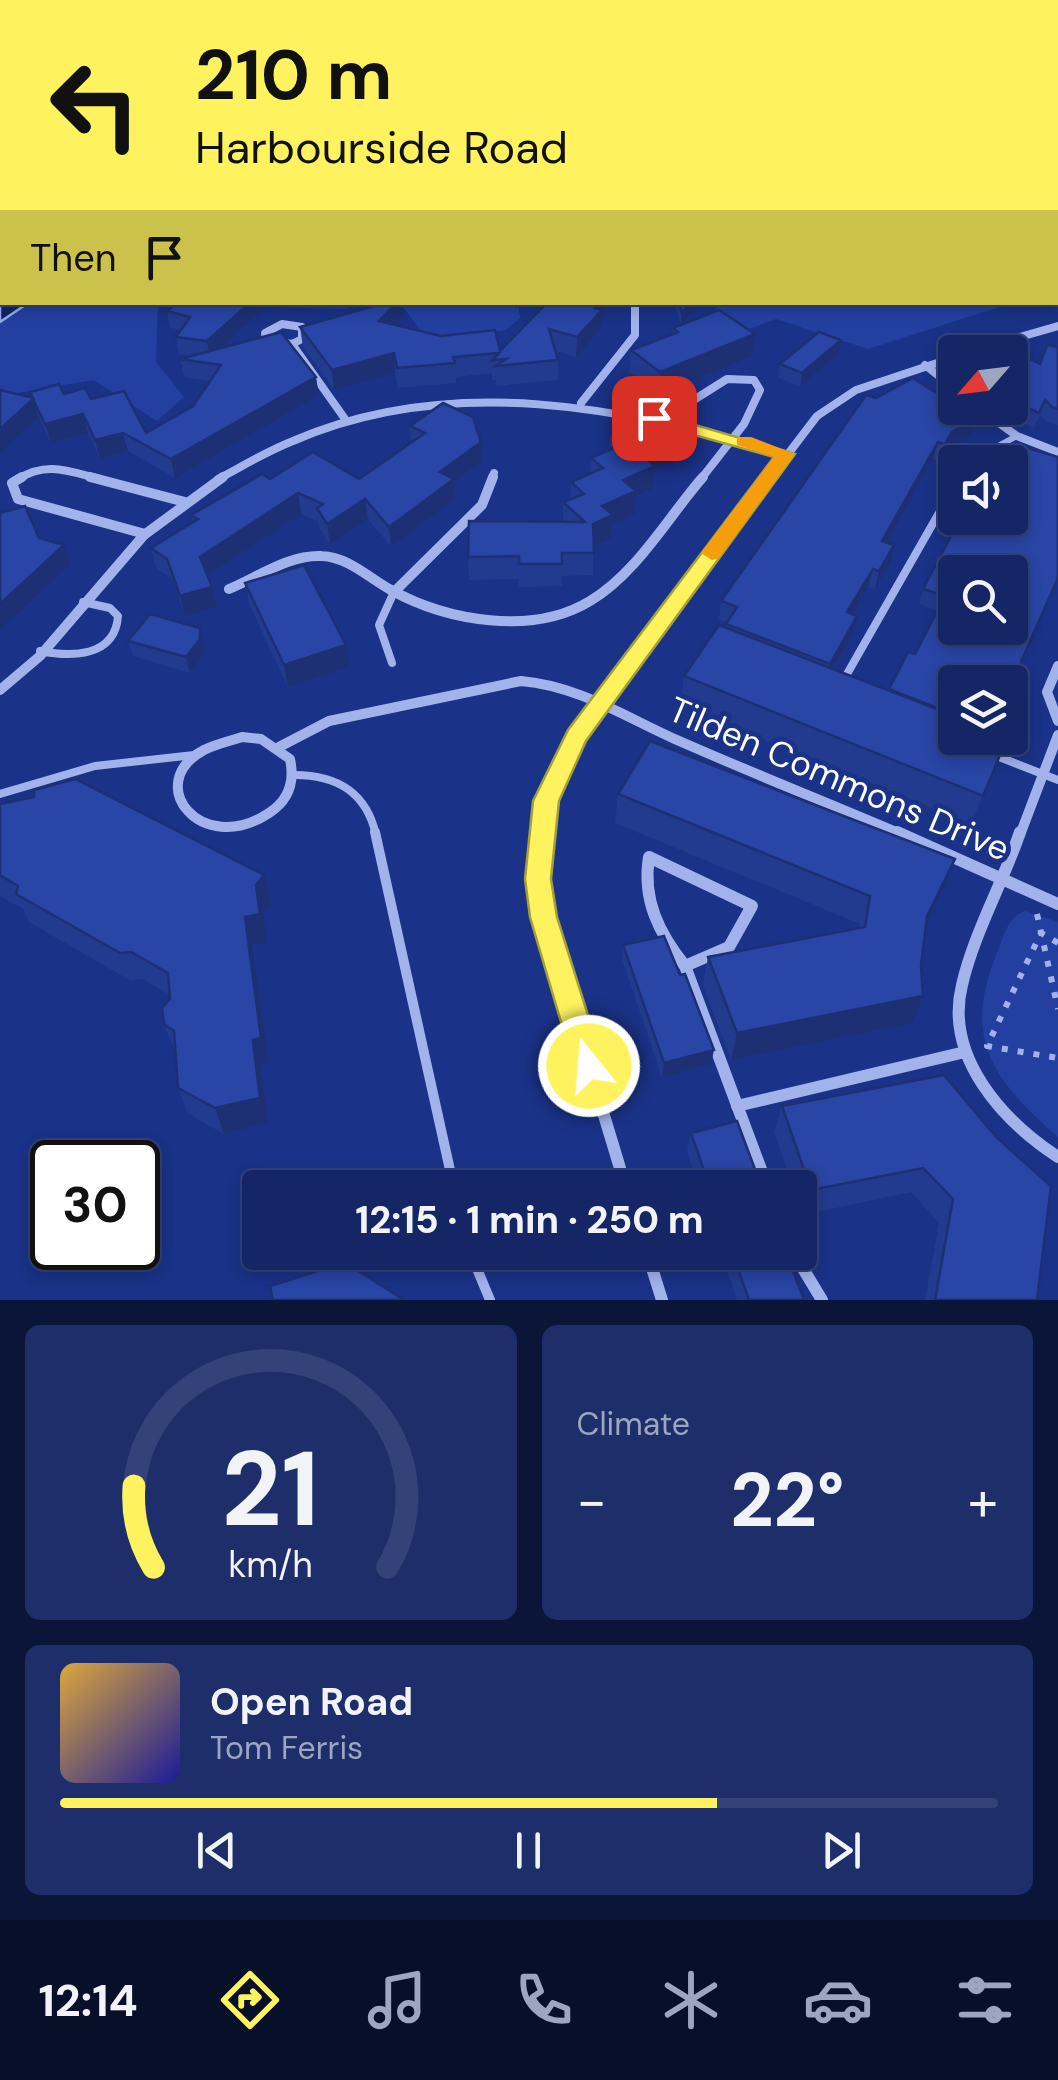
<!DOCTYPE html>
<meta charset="utf-8">
<style>
:root{--surface:#142665;--page:#1d2e6b;--text:#f1f3f6;--muted:#9da5bf;--line:#334379;--accent:#fef35e}
body{margin:0;font-family:"DM Sans",sans-serif;background:var(--page);color:var(--text);height:100vh;display:flex;flex-direction:column;font-size:38px;white-space:nowrap}
*{box-sizing:border-box;margin:0}
p{font-size:32px;color:var(--muted)}
.icon{flex:none;width:55px;height:55px;fill:none;stroke:currentColor;stroke-width:2;stroke-linecap:round;stroke-linejoin:round}
.map{position:relative;height:1300px;overflow:hidden}
.sheet{display:flex;flex-direction:column;gap:25px;padding:25px;background:#0b1538;flex:1}
.sheet>*{flex:none}
.hud{position:absolute;left:0px;top:0px;width:1060px;height:305px;box-shadow:0 5px 15px #0003,0 0 0 2px var(--line);background:#fef35e;color:#111;overflow:hidden}
.needle{width:65px;rotate:242deg}
.controls{position:absolute;left:938px;top:335px;display:grid;gap:20px}
.controls a{display:grid;place-items:center;width:90px;height:90px;border-radius:10px;background:var(--surface);box-shadow:0 5px 15px #0003,0 0 0 2px var(--line);font-size:50px}
.speed{position:absolute;left:30px;top:1140px;display:flex;gap:20px;font-size:50px;font-weight:700;text-align:center}
.speed>*{display:grid;place-content:center;width:130px;height:130px;border-radius:50%;background:var(--surface);box-shadow:0 5px 15px #0003,0 0 0 2px var(--line);line-height:1}
.speed .limit{border:5px solid #111;border-radius:15px;background:#fff;color:#111}
.pin{position:absolute;display:grid;place-items:center;width:85px;height:85px;color:#fff;margin:-42px;border-radius:20px;box-shadow:0 5px 15px #0006}
.me{position:absolute;width:110px;margin:-55px;rotate:343deg;stroke-linejoin:round;filter:drop-shadow(0 0 8px #0008)}
.turn{display:flex;align-items:center;gap:35px;height:210px;padding:0 30px;font-size:45px}
.turn .icon{width:130px;height:130px;stroke-width:2.5}
.turn b{display:block;font-size:70px;line-height:85px}
.then{display:flex;align-items:center;height:95px;padding:0 30px;background:#0003;gap:20px;font-size:38px}
.big{font-size:75px;font-weight:800;line-height:1.1}
.sheet .widget{flex:1;display:flex;flex-direction:column;justify-content:center;gap:15px;min-width:0;padding:0 35px;border-radius:15px;background:var(--page)}
.sheet .dial{align-items:center;gap:0}
.dial svg{height:260px;overflow:visible;fill:none;stroke:var(--line);stroke-width:7;stroke-linecap:round;text-anchor:middle}
.dial text{fill:var(--text);stroke:none}
.song{display:flex;align-items:center;gap:30px}
.cover{width:120px;height:120px;border-radius:15px;background:linear-gradient(135deg,hsl(40 70% 55%),hsl(240 70% 35%))}
.played{height:10px;border-radius:5px;background:linear-gradient(90deg,var(--accent) 70%,var(--line) 70%)}
.keys{display:flex;justify-content:space-around;direction:ltr}
.heat{display:flex;justify-content:space-between;align-items:center;font-size:55px;direction:ltr}
.sheet .tiles{flex:1;display:grid;gap:25px;grid-template-columns:1fr 1fr}
.widget:last-child{grid-column:span 2}
.trip{position:absolute;left:242px;top:1170px;width:575px;height:100px;border-radius:10px;background:var(--surface);box-shadow:0 5px 15px #0003,0 0 0 2px var(--line);font-weight:800;line-height:100px;text-align:center}
.tab-bar{display:flex;height:160px;justify-content:space-around;align-items:center;background:#080f28;color:var(--muted)}
.tab-bar .icon{width:70px;height:70px}
.tab-bar .active{color:var(--accent)}
.tab-bar b{font-size:45px;color:var(--text)}
.map>svg:first-child{display:block}
.green{fill:#2340a0}
.water{fill:#112365;stroke:#95abee;stroke-width:2.5}
.lines{fill:none;stroke-linecap:round;stroke-linejoin:round}
.path{stroke:#a2b3ec;stroke-width:6;stroke-dasharray:6 10;stroke-linecap:butt}
.lane-far2{stroke:#a2b3ec;stroke-width:6}
.lane-far1{stroke:#a2b3ec;stroke-width:8}
.lane{stroke:#a2b3ec;stroke-width:10}
.street-far2{stroke:#a2b3ec;stroke-width:8}
.street-far1{stroke:#a2b3ec;stroke-width:10}
.street{stroke:#a2b3ec;stroke-width:12}
.wall{fill:#233b8e}
.shaded-wall{fill:#1d3074}
.building{fill:#2945a5;stroke:#1d3074;stroke-width:2.5;fill-rule:evenodd}
.route{fill:#fef35e;stroke:#a59e3d;stroke-width:2.5}
.slow{fill:#f59e0b}
.labels{text-anchor:middle;dominant-baseline:central;stroke-width:10;stroke-linejoin:round;paint-order:stroke}
.street-label{font-size:35px;fill:#fff;stroke:#1a3287}
</style>
<div class="map">
<svg width="1058" height="1300" viewBox="0 0 1058 1300">
<rect width="100%" height="100%" fill="#1a3287"/>
<g class="green">
<path d="M 722,302 L 1012,303 L 868,349 L 776,319 L 749,329 L 711,314 Z"/>
<path d="M 28,303 L 158,303 L 156,362 L 184,397 L 157,421 L 94,380 L 0,396 L 0,322 Z"/>
<path d="M 400,303 L 518,303 L 520,318 L 506,330 L 428,340 Z"/>
<path d="M 1025,911 L 1058,922 L 1058,1137 C 994,1081 962,1040 996,955 C 1003,938 1007,917 1025,911 Z"/>
</g>
<path class="water" d="M 0,0 L 1029,0 L 1035,2 L 2,2 L 2,302 L 28,303 L 0,322 Z"/>
<g class="lines">
<g class="path">
<path d="M 1037,914 L 1058,1009"/>
<path d="M 1058,943 L 1041,933 L 987,1046 L 1058,1058"/>
</g>
<path class="lane-far2" d="M 969,462 L 1017,436"/>
<g class="lane-far1">
<path d="M 40,651 C 70,657 115,658 118,616 L 110,608 L 83,602"/>
<path d="M 392,663 L 379,625 L 394,592"/>
<path d="M 843,681 L 955,485"/>
<path d="M 994,755 L 1058,780"/>
<path d="M 294,775 C 336,775 366,791 376,835"/>
<path d="M 0,794 L 95,766 L 194,755"/>
</g>
<g class="lane">
<path d="M 375,832 L 454,1188"/>
<path d="M 592,1188 L 623,1179"/>
<path d="M 470,1252 L 490,1300"/>
</g>
<g class="street-far2">
<path d="M 282,324 L 302,327 L 302,339 L 292,344 L 266,340 L 265,333 Z"/>
<path d="M 292,344 L 345,419"/>
<path d="M 968,352 L 1058,326"/>
<path d="M 925,365 L 955,389"/>
<path d="M 581,403 L 635,335 L 635,302"/>
<path d="M 689,403 L 727,379 L 754,380 L 760,390 L 744,424 L 701,479"/>
<path d="M 978,408 L 1017,436 L 1058,452"/>
<path d="M 18,479 C 47,461 68,471 100,479"/>
<path d="M 218,479 C 243,466 267,451 293,441 C 452,372 625,408 785,454"/>
<path d="M 492,479 L 494,473"/>
<path d="M 769,479 L 817,416 L 856,390 L 955,357"/>
</g>
<g class="street-far1">
<path d="M 22,477 L 12,483 L 18,499 L 145,534"/>
<path d="M 90,477 L 185,502"/>
<path d="M 229,589 C 258,577 290,554 322,556 C 348,557 369,578 391,590 C 447,621 533,636 590,601 C 637,573 668,517 703,477"/>
<path d="M 394,592 L 482,505 L 493,477"/>
<path d="M 1058,666 L 1047,692 L 1058,721"/>
<path d="M 0,690 L 40,656 L 144,535 L 223,477"/>
<path d="M 242,737 L 261,739 L 290,759 C 295,782 289,800 269,813 C 201,858 142,783 204,750 C 216,744 230,741 242,737 Z"/>
<path d="M 279,747 L 329,721 L 521,681 C 579,686 625,717 677,740 C 752,773 828,803 903,835"/>
<path d="M 543,835 L 546,801 L 576,736 L 771,477"/>
<path d="M 1020,835 L 1058,735"/>
</g>
<g class="street">
<path d="M 543,832 L 538,879 L 544,917 L 626,1188"/>
<path d="M 897,832 L 1058,904"/>
<path d="M 1020,832 C 1003,883 974,933 962,985 C 944,1057 1003,1121 1058,1157"/>
<path d="M 649,857 L 752,906 L 729,947 L 685,966 C 659,933 642,900 649,857 Z"/>
<path d="M 685,966 L 768,1188"/>
<path d="M 737,1106 L 965,1052"/>
<path d="M 647,1252 L 662,1300"/>
<path d="M 793,1252 L 822,1300"/>
</g>
</g>
<g class="wall">
<path d="M 167,302 L 349,302 L 347,309 L 266,307 L 220,349 L 319,395 L 175,478 L 128,451 L 100,459 L 88,433 L 51,443 L 39,417 L 0,453 L 0,390 L 32,397 L 64,394 L 91,399 L 146,433 L 193,406 L 210,381 L 184,377 L 180,359 L 194,356 L 179,354 L 176,337 L 181,330 L 170,328 L 167,311 L 169,310 Z"/>
<path d="M 548,302 L 605,316 L 602,319 L 601,329 L 576,357 L 556,351 L 558,360 L 558,380 L 496,386 L 496,380 L 492,380 L 492,373 L 456,377 L 456,383 L 398,388 L 395,373 L 334,390 L 303,347 L 300,327 L 402,318 L 396,325 L 500,351 Z"/>
<path d="M 674,302 L 702,302 L 683,325 L 755,334 L 752,356 L 659,394 L 629,372 L 631,350 L 672,334 L 673,328 L 681,325 Z"/>
<path d="M 1058,347 L 1058,425 L 1047,422 L 1040,415 L 1034,428 L 1018,421 L 1024,405 L 1010,398 L 1010,362 L 1040,364 Z"/>
<path d="M 838,354 L 800,387 L 778,378 L 780,364 Z"/>
<path d="M 876,398 L 971,436 L 947,450 L 940,461 L 933,459 L 887,543 L 890,563 L 875,589 L 868,587 L 852,614 L 853,634 L 833,669 L 888,690 L 915,654 L 937,611 L 919,604 L 923,589 L 951,536 L 955,520 L 1010,518 L 955,682 L 996,766 L 971,824 L 680,706 L 684,676 L 725,627 L 727,622 L 719,619 L 721,601 Z"/>
<path d="M 410,426 L 481,462 L 454,482 L 455,499 L 391,547 L 368,519 L 330,544 L 320,529 L 318,521 L 301,514 L 207,575 L 217,607 L 185,616 L 172,579 L 156,568 L 151,548 L 193,522 L 191,515 L 270,479 L 359,479 L 411,443 Z"/>
<path d="M 610,434 L 678,460 L 654,470 L 653,488 L 636,496 L 635,514 L 612,524 L 611,538 L 593,546 L 593,575 L 562,576 L 562,586 L 519,587 L 519,579 L 469,580 L 468,557 L 563,522 L 563,502 L 570,500 L 571,482 L 590,474 L 591,458 L 609,450 Z"/>
<path d="M 245,583 L 350,667 L 288,687 L 250,606 Z"/>
<path d="M 200,628 L 204,643 L 204,654 L 190,673 L 133,656 L 128,641 Z"/>
<path d="M 618,794 L 944,888 L 926,924 L 912,1023 L 731,1060 L 703,985 L 708,957 L 860,928 L 860,924 L 615,823 Z"/>
<path d="M 0,804 L 264,875 L 271,904 L 263,913 L 267,942 L 252,945 L 269,1064 L 261,1066 L 268,1123 L 224,1134 L 188,1114 L 178,1088 L 175,1051 L 164,1024 L 170,995 L 142,979 L 131,981 L 29,922 L 23,909 L 0,896 Z"/>
<path d="M 623,945 L 711,1064 L 662,1077 L 622,959 Z"/>
<path d="M 944,1075 L 1037,1300 L 925,1300 L 939,1223 L 911,1192 L 803,1215 L 800,1207 L 800,1188 L 793,1188 L 774,1132 L 782,1106 Z"/>
<path d="M 691,1133 L 762,1188 L 699,1188 L 687,1152 Z"/>
<path d="M 721,1252 L 786,1252 L 804,1300 L 737,1300 Z"/>
</g>
<g class="shaded-wall">
<path d="M 251,302 L 266,302 L 266,307 L 210,358 L 207,341 Z"/>
<path d="M 397,302 L 401,302 L 402,318 L 381,340 L 379,321 Z"/>
<path d="M 600,302 L 605,302 L 605,316 L 602,319 L 601,329 L 576,357 L 577,337 Z"/>
<path d="M 692,302 L 702,302 L 681,326 L 682,313 Z"/>
<path d="M 755,334 L 752,356 L 659,394 L 660,372 Z"/>
<path d="M 841,340 L 838,354 L 800,387 L 802,373 Z"/>
<path d="M 394,353 L 395,373 L 334,390 L 332,370 Z"/>
<path d="M 316,377 L 319,395 L 175,478 L 171,459 Z"/>
<path d="M 33,399 L 39,417 L 0,453 L 0,429 Z"/>
<path d="M 83,414 L 88,433 L 51,443 L 45,424 Z"/>
<path d="M 976,419 L 971,436 L 947,450 L 940,461 L 945,444 L 952,432 Z"/>
<path d="M 123,433 L 128,451 L 100,459 L 95,440 Z"/>
<path d="M 680,438 L 678,460 L 654,470 L 653,488 L 636,496 L 635,514 L 612,524 L 611,538 L 592,547 L 593,524 L 602,506 L 640,454 Z"/>
<path d="M 481,442 L 481,462 L 454,482 L 455,499 L 391,547 L 389,527 L 440,472 Z"/>
<path d="M 938,442 L 933,459 L 878,559 L 882,541 Z"/>
<path d="M 298,493 L 301,514 L 205,577 L 200,557 Z"/>
<path d="M 365,499 L 368,519 L 330,544 L 327,524 Z"/>
<path d="M 64,545 L 70,564 L 0,630 L 0,604 Z"/>
<path d="M 894,545 L 890,563 L 875,589 L 879,571 Z"/>
<path d="M 873,569 L 868,587 L 843,630 L 847,612 Z"/>
<path d="M 212,587 L 217,607 L 185,616 L 180,596 Z"/>
<path d="M 857,616 L 853,634 L 825,682 L 830,664 Z"/>
<path d="M 200,628 L 204,643 L 204,654 L 190,673 L 186,657 Z"/>
<path d="M 346,645 L 350,667 L 288,687 L 284,665 Z"/>
<path d="M 955,859 L 944,888 L 917,944 L 927,916 Z"/>
<path d="M 264,875 L 271,904 L 263,913 L 267,942 L 252,945 L 269,1064 L 261,1066 L 268,1123 L 224,1134 L 215,1108 L 253,1040 L 245,917 L 256,885 Z"/>
<path d="M 923,996 L 912,1023 L 731,1060 L 737,1033 Z"/>
<path d="M 714,1050 L 711,1064 L 662,1077 L 664,1063 Z"/>
</g>
<g class="building">
<path d="M 177,302 L 251,302 L 207,341 L 176,337 L 190,317 L 167,311 Z"/>
<path d="M 388,302 L 397,302 L 379,321 L 441,336 L 495,330 L 500,351 L 548,302 L 600,302 L 595,308 L 602,310 L 577,337 L 549,329 L 558,360 L 496,366 L 506,359 L 492,360 L 499,353 L 453,357 L 455,363 L 397,368 L 394,353 L 332,370 L 300,327 Z"/>
<path d="M 679,302 L 692,302 L 682,313 Z"/>
<path d="M 719,310 L 755,334 L 660,372 L 631,350 L 678,332 L 673,328 Z"/>
<path d="M 281,332 L 316,377 L 171,459 L 123,433 L 95,440 L 83,414 L 45,424 L 33,399 L 0,429 L 0,390 L 33,398 L 30,392 L 59,384 L 64,394 L 85,388 L 91,399 L 124,391 L 146,433 L 193,406 L 221,365 L 180,359 Z"/>
<path d="M 819,332 L 841,340 L 802,373 L 780,364 Z"/>
<path d="M 1047,345 L 1058,347 L 1058,409 L 1052,407 L 1045,400 L 1039,413 L 1023,406 L 1029,390 L 1010,381 L 1010,362 L 1022,355 L 1040,364 Z"/>
<path d="M 913,378 L 955,405 L 955,408 L 959,408 L 976,419 L 952,432 L 945,444 L 938,442 L 882,541 L 894,545 L 879,571 L 873,569 L 847,612 L 857,616 L 830,664 L 726,624 L 737,607 L 721,601 L 866,395 L 876,398 Z"/>
<path d="M 443,403 L 473,417 L 481,442 L 440,472 L 454,479 L 389,527 L 365,499 L 327,524 L 317,508 L 323,504 L 298,493 L 200,557 L 212,587 L 180,596 L 167,559 L 151,548 L 198,519 L 191,515 L 262,474 L 270,479 L 313,452 L 359,479 L 425,433 L 410,426 Z"/>
<path d="M 652,416 L 680,438 L 640,454 L 655,466 L 623,480 L 636,491 L 602,506 L 613,515 L 593,524 L 594,553 L 562,553 L 562,564 L 519,564 L 519,556 L 468,557 L 469,521 L 585,522 L 563,502 L 584,494 L 571,482 L 603,468 L 591,458 L 623,444 L 610,434 Z"/>
<path d="M 1018,445 L 1058,457 L 1058,578 L 1013,680 L 1021,683 L 1010,707 L 1010,682 L 955,682 L 955,715 L 889,689 L 908,652 L 915,654 L 945,596 L 923,589 L 959,521 L 955,520 L 957,518 L 1010,518 L 1010,462 L 1008,462 ZM 955,572 L 1010,572 L 1010,628 L 955,628 Z"/>
<path d="M 25,506 L 39,538 L 64,545 L 0,604 L 0,513 Z"/>
<path d="M 304,565 L 346,645 L 284,665 L 245,583 Z"/>
<path d="M 150,614 L 200,628 L 200,639 L 186,657 L 128,641 Z"/>
<path d="M 719,625 L 955,716 L 955,738 L 1007,738 L 983,796 L 684,676 Z"/>
<path d="M 650,741 L 955,859 L 927,916 L 921,966 L 923,996 L 737,1033 L 708,957 L 865,927 L 870,896 L 618,794 Z"/>
<path d="M 75,779 L 264,875 L 256,885 L 260,914 L 245,917 L 261,1038 L 253,1040 L 260,1098 L 215,1108 L 178,1088 L 174,1031 L 164,1024 L 162,1008 L 170,999 L 168,973 L 131,952 L 120,953 L 16,894 L 18,886 L 0,875 L 0,804 L 34,797 L 34,790 Z"/>
<path d="M 664,936 L 680,975 L 685,974 L 714,1050 L 664,1063 L 623,945 Z"/>
<path d="M 944,1075 L 996,1137 L 1051,1186 L 1037,1300 L 935,1300 L 953,1199 L 923,1168 L 811,1190 L 782,1106 Z"/>
<path d="M 737,1121 L 762,1188 L 710,1188 L 691,1133 Z"/>
<path d="M 732,1252 L 786,1252 L 804,1300 L 749,1300 Z"/>
<path d="M 335,1256 L 404,1300 L 273,1300 L 270,1286 L 328,1268 Z"/>
</g>
<path class="route" d="M 654,413 L 795,454 L 586,741 L 559,801 L 551,879 L 557,917 L 604,1066 L 600,1076 L 589,1080 L 579,1076 L 574,1066 L 530,917 L 525,879 L 533,801 L 568,730 L 774,457 L 647,422 L 645,418 Z"/>
<path class="slow" d="M 737,437 L 751,437 L 795,454 L 719,558 L 712,560 L 701,553 L 774,457 L 737,445 Z"/>
<g class="labels">
<g class="street-label">
<text transform="translate(839 779) rotate(23)">Tilden Commons Drive</text>
</g>
</g>
</svg>
<div class="controls">
<a><svg class="needle" viewBox="-14 -14 28 28"><path d="M0-13l5 13h-10z" fill="#e53935"/><path d="M0 13l5-13h-10z" fill="#9da5bf"/></svg></a>
<a><svg class="icon" aria-label="sound" viewBox="0 0 24 24"><path d="M4 9h4l5-4v14l-5-4H4zM17 9q2 3 0 6"/></svg></a>
<a><svg class="icon" aria-label="search" viewBox="0 0 24 24"><circle cx="10" cy="10" r="6"/><path d="M15 15l6 6"/></svg></a>
<a><svg class="icon" aria-label="layers" viewBox="0 0 24 24"><path d="M12 4l9 5-9 5-9-5zM3 14l9 5 9-5"/></svg></a>
</div>
<div class="speed"><div class="limit">30</div></div>
<div class="pin" style="left:654px;top:418px;background:#d93025"><svg class="icon" aria-label="arrive" viewBox="0 0 24 24"><path d="M6 21V4h12l-3 4 3 4H6"/></svg></div>
<svg class="me" style="left:589px;top:1066px" viewBox="-20 -20 40 40"><circle r="17" fill="#fef35e" stroke="#fff" stroke-width="3"/><path d="M0-11L8 9 0 5-8 9z" fill="#fff"/></svg>
<div class="trip">12:15 · 1 min · 250 m</div>
<div class="hud">
<div class="turn"><svg class="icon" aria-label="left" viewBox="0 0 24 24"><path d="M17 20v-9H6M10 6l-5 5 5 5"/></svg><div><b>210 m</b>Harbourside Road</div></div>
<div class="then">Then<svg class="icon" aria-label="arrive" viewBox="0 0 24 24"><path d="M6 21V4h12l-3 4 3 4H6"/></svg></div>
</div>
</div>
<section class="sheet">
<div class="tiles">
<div class="widget dial"><svg viewBox="0 0 100 80">
<path d="M14 69A42 42 0 1 1 86 69"/>
<path d="M14 69A42 42 0 0 1 8 44" stroke="#fef35e"/>
<text x="50" y="56" font-size="32" font-weight="700">21</text>
<text x="50" y="72" font-size="11">km/h</text>
</svg></div>
<div class="widget"><p>Climate</p>
<div class="heat"><a>−</a><b class="big">22°</b><a>+</a></div>
</div>
<div class="widget">
<div class="song"><i class="cover"></i><div><b>Open Road</b><p>Tom Ferris</p></div></div>
<div class="played"></div>
<div class="keys"><svg class="icon" aria-label="previous" viewBox="0 0 24 24"><path d="M18 5L8 12l10 7zM5 5v14"/></svg><svg class="icon" aria-label="pause" viewBox="0 0 24 24"><path d="M8 5v14M16 5v14"/></svg><svg class="icon" aria-label="next" viewBox="0 0 24 24"><path d="M6 5l10 7-10 7zM19 5v14"/></svg></div>
</div>
</div>
</section>
<nav class="tab-bar">
<b>12:14</b>
<svg class="icon active" aria-label="directions" viewBox="0 0 24 24"><path d="M12 3l9 9-9 9-9-9zM9 14v-3h6M13 9l2 2-2 2"/></svg>
<svg class="icon" aria-label="music" viewBox="0 0 24 24"><path d="M9 18V5l10-2v13"/><circle cx="6" cy="18" r="3"/><circle cx="16" cy="16" r="3"/></svg>
<svg class="icon" aria-label="phone" viewBox="0 0 24 24"><path d="M5 4h4l2 5-3 2q2 4 5 5l2-3 5 2v4C11 20 4 13 5 4z"/></svg>
<svg class="icon" aria-label="climate" viewBox="0 0 24 24"><path d="M12 3v18M4 7l16 10M4 17L20 7"/></svg>
<svg class="icon" aria-label="car" viewBox="0 0 24 24"><path d="M5 17H2v-5l4-1 3-4h7l3 4 3 1v5h-3M9 17h6M6 11h13"/><circle cx="7" cy="17" r="2"/><circle cx="17" cy="17" r="2"/></svg>
<svg class="icon" aria-label="filters" viewBox="0 0 24 24"><path d="M4 7h16M4 17h16"/><circle cx="9" cy="7" r="2"/><circle cx="15" cy="17" r="2"/></svg>
</nav>
